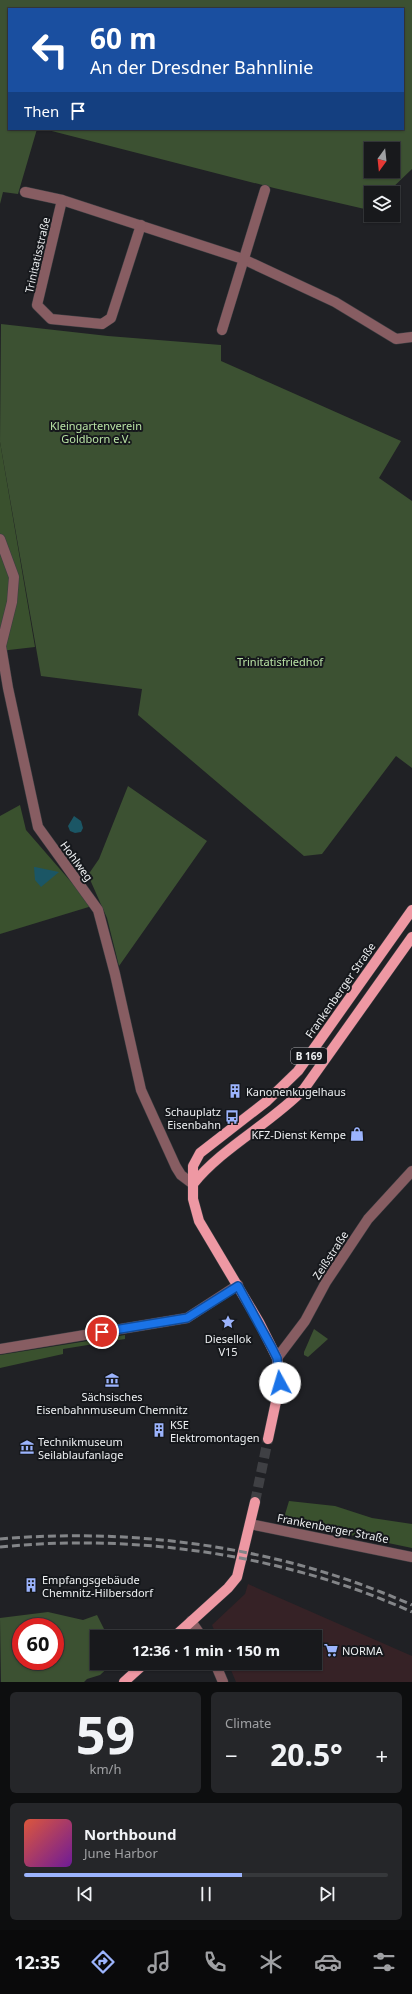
<!DOCTYPE html>
<meta charset="utf-8">
<style>
:root{--surface:#18191c;--page:#252629;--text:#f1f3f6;--muted:#9fa0a3;--line:#36383b;--accent:#9cb4fd}
body{margin:0;font-family:"Noto Sans",sans-serif;background:var(--page);color:var(--text);height:100vh;display:flex;flex-direction:column;font-size:15px;white-space:nowrap}
*{box-sizing:border-box;margin:0}
p{font-size:13px;color:var(--muted)}
.icon{flex:none;width:22px;height:22px;fill:none;stroke:currentColor;stroke-width:2;stroke-linecap:round;stroke-linejoin:round}
.map{position:relative;height:1682px;overflow:hidden}
.details{display:flex;flex-direction:column;gap:10px;padding:10px;background:#0d0e0f;flex:1}
.details>*{flex:none}
.hud{position:absolute;left:8px;top:8px;width:396px;height:122px;border-radius:0px;box-shadow:0 1px 3px #0004,0 0 0 1px var(--line);background:#1a4fa0;color:#fff;overflow:hidden}
.needle{width:26px;rotate:195deg}
.tools{position:absolute;left:364px;top:142px;display:grid;gap:8px}
.tools a{display:grid;place-items:center;width:36px;height:36px;border-radius:0px;background:var(--surface);box-shadow:0 1px 3px #0004,0 0 0 1px var(--line);font-size:20px}
.speed{position:absolute;left:12px;top:1618px;display:flex;gap:8px;font-size:20px;font-weight:700;text-align:center}
.speed>*{display:grid;place-content:center;width:52px;height:52px;border-radius:50%;background:var(--surface);box-shadow:0 1px 3px #0004,0 0 0 1px var(--line);line-height:1}
.speed .limit{border:6px solid #d22;background:#fff;color:#111}
.pin{position:absolute;display:grid;place-items:center;width:34px;height:34px;color:#fff;margin:-17px;border:2px solid #fff;border-radius:50%;box-shadow:0 1px 4px #0007}
.me{position:absolute;width:44px;margin:-22px;rotate:354deg;stroke-linejoin:round;filter:drop-shadow(0 0 3px #0008)}
.turn{display:flex;align-items:center;gap:14px;height:84px;padding:0 16px;font-size:18px}
.turn .icon{width:52px;height:52px;stroke-width:2.5}
.turn b{display:block;font-size:28px;line-height:34px}
.then{display:flex;align-items:center;height:38px;padding:0 16px;background:#0003;gap:8px;font-size:15px}
.big{font-size:30px;font-weight:700;line-height:1.1}
.details .widget{flex:1;display:flex;flex-direction:column;justify-content:center;gap:6px;min-width:0;padding:0 14px;border-radius:6px;background:var(--page)}
.details .dial{align-items:center;gap:0}
.dial b{font-size:52px;line-height:1}
.song{display:flex;align-items:center;gap:12px}
.cover{width:48px;height:48px;border-radius:6px;background:linear-gradient(135deg,hsl(10 70% 55%),hsl(280 70% 35%))}
.played{height:4px;border-radius:2px;background:linear-gradient(90deg,var(--accent) 60%,var(--line) 60%)}
.keys{display:flex;justify-content:space-around;direction:ltr}
.heat{display:flex;justify-content:space-between;align-items:center;font-size:22px;direction:ltr}
.details .tiles{flex:1;display:grid;gap:10px;grid-template-columns:1fr 1fr}
.widget:last-child{grid-column:span 2}
.trip{position:absolute;left:90px;top:1630px;width:232px;height:40px;border-radius:0px;background:var(--surface);box-shadow:0 1px 3px #0004,0 0 0 1px var(--line);font-weight:700;line-height:40px;text-align:center}
.tab-bar{display:flex;height:64px;justify-content:space-around;align-items:center;background:#0a0a0b;color:var(--muted)}
.tab-bar .icon{width:28px;height:28px}
.tab-bar .on{color:var(--accent)}
.tab-bar b{font-size:18px;color:var(--text)}
.map>svg:first-child{display:block}
.commercial{fill:#362226}
.green{fill:#3c5132;fill-rule:evenodd}
.forest{fill:#3a512e}
.water{fill:#1b5665}
.lines{fill:none;stroke-linecap:round;stroke-linejoin:round}
.major-tunnel{stroke:#3f4044;stroke-width:10;stroke-dasharray:10 5;stroke-linecap:butt}
.minor-casing{stroke:#3d3e42;stroke-width:11}
.major-casing{stroke:#3d3e42;stroke-width:11}
.minor{stroke:#875d62;stroke-width:10}
.major{stroke:#ee98a3;stroke-width:10}
.rail{stroke:#838588;stroke-width:3;stroke-dasharray:8 4;stroke-linecap:butt}
.route-casing{stroke:#114b97;stroke-width:10}
.route{stroke:#1a73e8;stroke-width:7}
.labels{text-anchor:middle;dominant-baseline:central;stroke-width:4;stroke-linejoin:round;paint-order:stroke}
.shield{fill:#16181c;stroke:#adafb2;stroke-width:1}
.shield-label{font-size:10px;font-weight:bold;fill:#eef0f2}
.street-label{font-size:11px;fill:#eef0f2;stroke:#16181c}
.park-label{font-size:11px;fill:#b9e3a5;stroke:#16181c}
.poi-label{font-size:11px;fill:#eef0f2;stroke:#16181c;text-anchor:start}
</style>
<div class="map">
<svg width="412" height="1682" viewBox="0 0 412 1682">
<rect width="100%" height="100%" fill="#202125"/>
<path class="commercial" d="M 248,1584 L 412,1656 L 412,1682 L 236,1682 L 228,1663 L 315,1663 L 315,1637 L 217,1637 L 212,1625 L 245,1594 Z"/>
<g class="green">
<path d="M 0,0 L 412,0 L 412,169 L 387,193 L 371,193 L 371,208 L 369,210 L 274,188 L 44,129 L 403,129 L 403,9 L 9,9 L 9,129 L 37,129 L 18,194 L 3,192 L 0,204 ZM 371,149 L 393,149 L 393,171 L 371,171 Z"/>
<path d="M 1,324 L 108,336 L 221,345 L 221,361 L 401,441 L 379,478 L 412,501 L 412,768 L 396,756 L 322,854 L 304,856 L 138,715 L 142,689 L 41,676 L 0,442 Z"/>
<path d="M 128,786 L 207,841 L 119,966 L 107,918 L 88,875 L 99,859 Z"/>
<path d="M 314,1329 L 328,1339 L 308,1357 L 304,1355 L 304,1352 Z"/>
<path d="M 48,1612 L 83,1620 L 97,1615 L 108,1637 L 97,1637 L 97,1663 L 113,1663 L 100,1675 L 87,1679 L 84,1682 L 1,1682 L 0,1618 ZM 21,1627 L 55,1627 L 55,1661 L 21,1661 Z"/>
</g>
<g class="forest">
<path d="M 0,442 L 35,647 L 0,651 Z"/>
<path d="M 20,805 L 26,830 L 92,906 L 0,934 L 0,816 Z"/>
<path d="M 125,1335 L 125,1339 L 63,1349 L 63,1354 L 0,1368 L 0,1355 Z"/>
<path d="M 289,1501 L 335,1506 L 372,1518 L 412,1524 L 412,1548 L 283,1521 Z"/>
</g>
<g class="water">
<path d="M 74,816 L 81,821 L 83,828 L 81,832 L 75,833 L 70,831 L 68,826 Z"/>
<path d="M 34,867 L 35,867 L 59,872 L 41,887 L 35,880 Z"/>
</g>
<g class="lines">
<path class="major-tunnel" d="M 255,1502 L 268,1439"/>
<defs>
<g id="minor">
<path d="M 25,192 L 62,200 L 243,259 L 335,302 L 396,339 L 412,337"/>
<path d="M 62,200 L 37,305 L 51,319 L 102,324 L 111,318 L 141,225"/>
<path d="M 222,330 L 265,190"/>
<path d="M 0,539 L 14,577 L 12,602 L 1,646 L 8,688 L 38,827 L 98,910 L 115,974 L 141,1090 L 176,1167 L 181,1175 L 193,1184"/>
<path d="M 0,1349 L 187,1318 L 238,1285"/>
<path d="M 277,1358 L 305,1321 L 326,1282 L 368,1219 L 412,1171"/>
<path d="M 250,1524 L 412,1557"/>
<path d="M 191,1621 L 202,1637"/>
<path d="M 215,1663 L 223,1682"/>
</g>
<g id="major">
<path d="M 193,1184 C 223,1147 270,1124 304,1089 L 412,937"/>
<path d="M 268,1439 L 280,1383 L 277,1358 L 259,1322 L 199,1221 L 193,1199 L 193,1166 L 200,1153 L 267,1101 L 298,1071 L 412,910"/>
<path d="M 174,1637 L 228,1588 L 237,1577 L 255,1502"/>
<path d="M 124,1682 L 145,1663"/>
</g>
</defs>
<use href="#minor" class="minor-casing"/>
<use href="#major" class="major-casing"/>
<use href="#minor" class="minor"/>
<use href="#major" class="major"/>
<g class="rail">
<path d="M 0,1539 C 139,1527 284,1548 412,1605"/>
<path d="M 0,1547 C 138,1533 286,1555 412,1612"/>
</g>
</g>
<g class="lines">
<defs>
<path id="route" d="M 102,1332 L 187,1318 L 238,1286 L 272,1348 L 277,1358 L 280,1383"/>
</defs>
<use href="#route" class="route-casing"/>
<use href="#route" class="route"/>
</g>
<defs>
<symbol id="building-bare" viewBox="-9 -9 18 18"><path d="M-4-6H4V6H1V3H-1V6H-4ZM-2.5-4.3h1.7v1.8h-1.7ZM.8-4.3h1.7v1.8H.8ZM-2.5-1h1.7V.8h-1.7ZM.8-1h1.7V.8H.8Z" fill="#9cb4fd" stroke="#16181c" stroke-width="2.5" paint-order="stroke"/></symbol>
<symbol id="bus-bare" viewBox="-9 -9 18 18"><path d="M-5-6H5V4H4V6H2V4H-2V6H-4V4H-5ZM-3.5-4V0h7V-4ZM-3.5 1.2v1.5H-2V1.2ZM2 1.2v1.5H3.5V1.2Z" fill="#9cb4fd" stroke="#16181c" stroke-width="2.5" paint-order="stroke"/></symbol>
<symbol id="shop-bare" viewBox="-9 -9 18 18"><path d="M-5-2.5h2.3a2.7 3.5 0 0 1 5.4 0H5L5.5 6h-11ZM-1.5-2.5h3a1.5 2.3 0 0 0-3 0Z" fill="#9cb4fd" stroke="#16181c" stroke-width="2.5" paint-order="stroke"/></symbol>
<symbol id="sight-bare" viewBox="-9 -9 18 18"><path d="M0-6L1.8-2.2L6-1.7L2.9 1.2L3.7 5.4L0 3.3L-3.7 5.4L-2.9 1.2L-6-1.7L-1.8-2.2Z" fill="#9cb4fd" stroke="#16181c" stroke-width="2.5" paint-order="stroke"/></symbol>
<symbol id="museum-bare" viewBox="-9 -9 18 18"><path d="M0-6L6-3V-2H-6V-3ZM-5-1h2V3h-2ZM-1-1h2V3h-2ZM3-1h2V3H3ZM-6 4H6V6H-6Z" fill="#9cb4fd" stroke="#16181c" stroke-width="2.5" paint-order="stroke"/></symbol>
<symbol id="supermarket-bare" viewBox="-9 -9 18 18"><path d="M-6-5.5h2.5l.6 2H6L4.5 2H-2.5L-4.4-4H-6ZM-1.5 3.2a1.3 1.3 0 1 0 .1 0ZM3 3.2a1.3 1.3 0 1 0 .1 0Z" fill="#9cb4fd" stroke="#16181c" stroke-width="2.5" paint-order="stroke"/></symbol>
</defs>
<g fill-rule="evenodd">
<use href="#building-bare" x="225" y="1081" width="20" height="20"/>
<use href="#bus-bare" x="222" y="1107" width="20" height="20"/>
<use href="#shop-bare" x="347" y="1124" width="20" height="20"/>
<use href="#sight-bare" x="218" y="1312" width="20" height="20"/>
<use href="#museum-bare" x="102" y="1370" width="20" height="20"/>
<use href="#building-bare" x="149" y="1420" width="20" height="20"/>
<use href="#museum-bare" x="17" y="1437" width="20" height="20"/>
<use href="#building-bare" x="21" y="1575" width="20" height="20"/>
<use href="#supermarket-bare" x="321" y="1640" width="20" height="20"/>
</g>
<g class="labels">
<rect class="shield" x="291" y="1048" width="36" height="16" rx="3"/>
<g class="shield-label">
<text x="309" y="1056">B 169</text>
</g>
<g class="street-label">
<text transform="translate(37 255) rotate(-77)">Trinitatisstraße</text>
<text transform="translate(77 861) rotate(54)">Hohlweg</text>
<text transform="translate(340 990) rotate(-55)">Frankenberger Straße</text>
<text transform="translate(330 1255) rotate(-57)">Zeißstraße</text>
<text transform="translate(333 1528) rotate(11)">Frankenberger Straße</text>
</g>
<g class="park-label">
<text x="96" y="425">Kleingartenverein<tspan x="96" dy="13">Goldborn e.V.</tspan></text>
<text x="280" y="661">Trinitatisfriedhof</text>
</g>
<g class="poi-label">
<text x="246" y="1091">Kanonenkugelhaus</text>
<text x="221" y="1111" text-anchor="end">Schauplatz<tspan x="221" dy="13">Eisenbahn</tspan></text>
<text x="346" y="1134" text-anchor="end">KFZ-Dienst Kempe</text>
<text x="228" y="1338" text-anchor="middle">Diesellok<tspan x="228" dy="13">V15</tspan></text>
<text x="112" y="1396" text-anchor="middle">Sächsisches<tspan x="112" dy="13">Eisenbahnmuseum Chemnitz</tspan></text>
<text x="170" y="1424">KSE<tspan x="170" dy="13">Elektromontagen</tspan></text>
<text x="38" y="1441">Technikmuseum<tspan x="38" dy="13">Seilablaufanlage</tspan></text>
<text x="42" y="1579">Empfangsgebäude<tspan x="42" dy="13">Chemnitz-Hilbersdorf</tspan></text>
<text x="342" y="1650">NORMA</text>
</g>
</g>
</svg>
<div class="tools">
<a><svg class="needle" viewBox="-14 -14 28 28"><path d="M0-13l5 13h-10z" fill="#e53935"/><path d="M0 13l5-13h-10z" fill="#9fa0a3"/></svg></a>
<a><svg class="icon" aria-label="layers" viewBox="0 0 24 24"><path d="M12 4l9 5-9 5-9-5zM3 14l9 5 9-5"/></svg></a>
</div>
<div class="speed"><div class="limit">60</div></div>
<div class="pin" style="left:102px;top:1332px;background:#d93025"><svg class="icon" aria-label="arrive" viewBox="0 0 24 24"><path d="M6 21V4h12l-3 4 3 4H6"/></svg></div>
<svg class="me" style="left:280px;top:1383px" viewBox="-20 -20 40 40"><circle r="19" fill="#fff"/><path d="M0-13L10 11 0 6-10 11z" fill="#1a73e8"/></svg>
<div class="trip">12:36 · 1 min · 150 m</div>
<div class="hud">
<div class="turn"><svg class="icon" aria-label="left" viewBox="0 0 24 24"><path d="M17 20v-9H6M10 6l-5 5 5 5"/></svg><div><b>60 m</b>An der Dresdner Bahnlinie</div></div>
<div class="then">Then<svg class="icon" aria-label="arrive" viewBox="0 0 24 24"><path d="M6 21V4h12l-3 4 3 4H6"/></svg></div>
</div>
</div>
<section class="details">
<div class="tiles">
<div class="widget dial"><b>59</b><p>km/h</p></div>
<div class="widget"><p>Climate</p>
<div class="heat"><a>−</a><b class="big">20.5°</b><a>+</a></div>
</div>
<div class="widget">
<div class="song"><i class="cover"></i><div><b>Northbound</b><p>June Harbor</p></div></div>
<div class="played"></div>
<div class="keys"><svg class="icon" aria-label="previous" viewBox="0 0 24 24"><path d="M18 5L8 12l10 7zM5 5v14"/></svg><svg class="icon" aria-label="pause" viewBox="0 0 24 24"><path d="M8 5v14M16 5v14"/></svg><svg class="icon" aria-label="next" viewBox="0 0 24 24"><path d="M6 5l10 7-10 7zM19 5v14"/></svg></div>
</div>
</div>
</section>
<nav class="tab-bar">
<b>12:35</b>
<svg class="icon on" aria-label="directions" viewBox="0 0 24 24"><path d="M12 3l9 9-9 9-9-9zM9 14v-3h6M13 9l2 2-2 2"/></svg>
<svg class="icon" aria-label="music" viewBox="0 0 24 24"><path d="M9 18V5l10-2v13"/><circle cx="6" cy="18" r="3"/><circle cx="16" cy="16" r="3"/></svg>
<svg class="icon" aria-label="phone" viewBox="0 0 24 24"><path d="M5 4h4l2 5-3 2q2 4 5 5l2-3 5 2v4C11 20 4 13 5 4z"/></svg>
<svg class="icon" aria-label="climate" viewBox="0 0 24 24"><path d="M12 3v18M4 7l16 10M4 17L20 7"/></svg>
<svg class="icon" aria-label="car" viewBox="0 0 24 24"><path d="M5 17H2v-5l4-1 3-4h7l3 4 3 1v5h-3M9 17h6M6 11h13"/><circle cx="7" cy="17" r="2"/><circle cx="17" cy="17" r="2"/></svg>
<svg class="icon" aria-label="filters" viewBox="0 0 24 24"><path d="M4 7h16M4 17h16"/><circle cx="9" cy="7" r="2"/><circle cx="15" cy="17" r="2"/></svg>
</nav>
